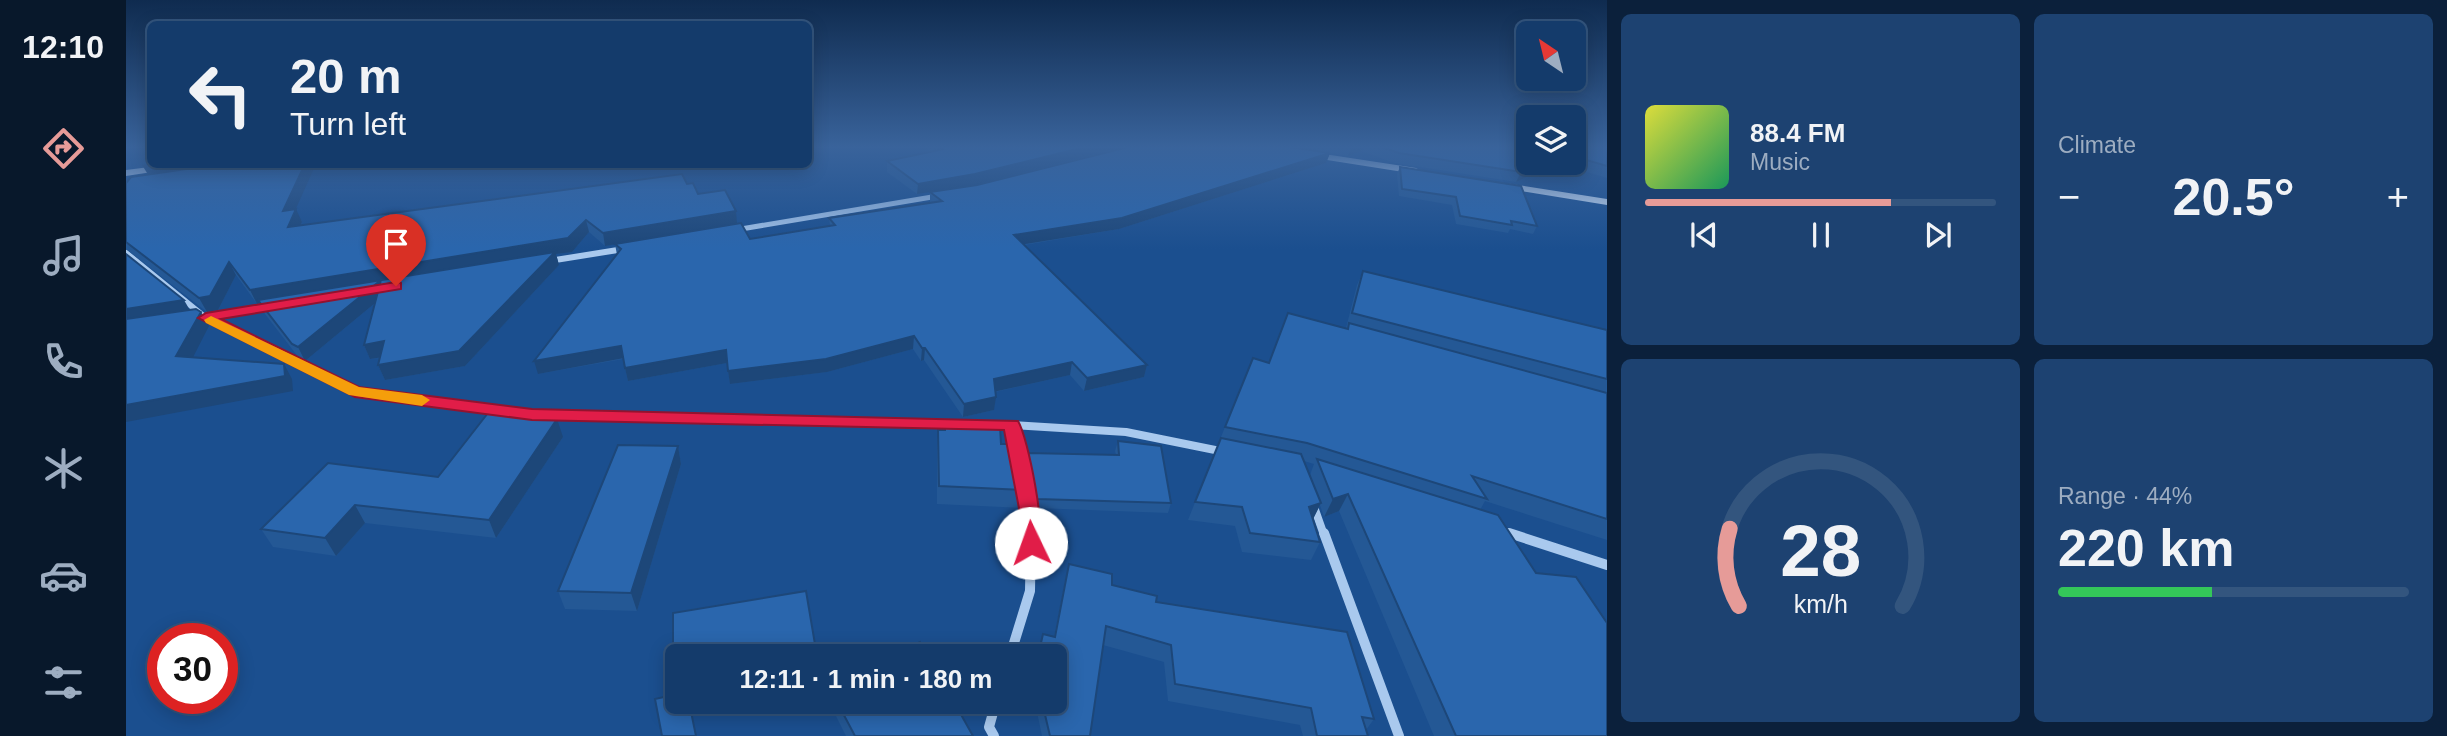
<!DOCTYPE html>
<meta charset="utf-8">
<style>
:root{--surface:#143b6b;--page:#1d4271;--text:#f1f3f6;--muted:#9dadc1;--line:#33557e;--accent:#e69b98}
body{margin:0;font-family:Arial,sans-serif;background:var(--page);color:var(--text);height:100vh;display:flex;flex-direction:column;font-size:26px;white-space:nowrap}
*{box-sizing:border-box;margin:0}
p{font-size:23px;color:var(--muted)}
.icon{flex:none;width:38px;height:38px;fill:none;stroke:currentColor;stroke-width:2;stroke-linecap:round;stroke-linejoin:round}
.map{position:relative;flex:1;overflow:hidden}
.panel{display:flex;flex-direction:column;gap:14px;padding:14px;background:#0b203b;width:840px}
.panel>*{flex:none}
.banner{position:absolute;left:21px;top:21px;width:665px;height:147px;border-radius:10px;box-shadow:0 4px 18px #0003,0 0 0 2px var(--line);background:#143b6b;color:var(--text);overflow:hidden}
.needle{width:46px;rotate:325deg}
.buttons{position:absolute;left:1390px;top:21px;display:grid;gap:14px}
.buttons a{display:grid;place-items:center;width:70px;height:70px;border-radius:10px;background:var(--surface);box-shadow:0 4px 18px #0003,0 0 0 2px var(--line);font-size:35px}
.speed{position:absolute;left:21px;top:623px;display:flex;gap:14px;font-size:35px;font-weight:700;text-align:center}
.speed>*{display:grid;place-content:center;width:91px;height:91px;border-radius:50%;background:var(--surface);box-shadow:0 4px 18px #0003,0 0 0 2px var(--line);line-height:1}
.speed .limit{border:10px solid #d22;background:#fff;color:#111}
.pin{position:absolute;display:grid;place-items:center;width:60px;height:60px;color:#fff;margin:-72px -30px;border-radius:50% 50% 50% 0;rotate:-45deg;box-shadow:0 0 7px #0007}
.pin .icon{rotate:45deg}
.me{position:absolute;width:77px;margin:-38px;rotate:357deg;stroke-linejoin:round;filter:drop-shadow(0 0 5px #0008)}
.turn{display:flex;align-items:center;gap:24px;height:147px;padding:0 28px;font-size:32px}
.turn .icon{width:91px;height:91px;stroke-width:2.5}
.turn b{display:block;font-size:49px;line-height:60px}
.big{font-size:52px;font-weight:700;line-height:1.1}
.panel .widget{flex:1;display:flex;flex-direction:column;justify-content:center;gap:10px;min-width:0;padding:0 24px;border-radius:10px;background:var(--page)}
.panel .dial{align-items:center;gap:0}
.dial svg{height:182px;overflow:visible;fill:none;stroke:var(--line);stroke-width:7;stroke-linecap:round;text-anchor:middle}
.dial text{fill:var(--text);stroke:none}
.song{display:flex;align-items:center;gap:21px}
.cover{width:84px;height:84px;border-radius:10px;background:linear-gradient(135deg,hsl(60 70% 55%),hsl(150 70% 35%))}
.played{height:7px;border-radius:4px;background:linear-gradient(90deg,var(--accent) 70%,var(--line) 70%)}
.keys{display:flex;justify-content:space-around;direction:ltr}
.heat{display:flex;justify-content:space-between;align-items:center;font-size:38px;direction:ltr}
.charge{height:10px;border-radius:5px;background:linear-gradient(90deg,#34c759 44%,var(--line) 0)}
.panel .tiles{flex:1;display:grid;gap:14px;grid-template-columns:repeat(2,1fr)}
.trip{position:absolute;left:539px;top:644px;width:402px;height:70px;border-radius:10px;background:var(--surface);box-shadow:0 4px 18px #0003,0 0 0 2px var(--line);font-weight:700;line-height:70px;text-align:center}
main{display:flex;flex:1;min-height:0}
.tabs{display:flex;flex-direction:column;width:126px;justify-content:space-around;align-items:center;background:#08182b;color:var(--muted)}
.tabs .icon{width:49px;height:49px}
.tabs .on{color:var(--accent)}
.tabs b{font-size:32px;color:var(--text)}
.map>svg:first-child{display:block}
.lines{fill:none;stroke-linecap:round;stroke-linejoin:round}
.street-far3{stroke:#a9c9ee;stroke-width:5}
.street-far2{stroke:#a9c9ee;stroke-width:6}
.street-far1{stroke:#a9c9ee;stroke-width:8}
.street{stroke:#a9c9ee;stroke-width:10}
.secondary{fill:#d6e6fa;fill-rule:evenodd}
.wall{fill:#245895;fill-rule:evenodd}
.shaded-wall{fill:#1d4779}
.building{fill:#2a66ad;stroke:#1d4779;stroke-width:2}
.route{fill:#e11d48;stroke:#92132f;stroke-width:2}
.slow{fill:#f59e0b}
</style>
<main>
<nav class="tabs">
<b>12:10</b>
<svg class="icon on" aria-label="directions" viewBox="0 0 24 24"><path d="M12 3l9 9-9 9-9-9zM9 14v-3h6M13 9l2 2-2 2"/></svg>
<svg class="icon" aria-label="music" viewBox="0 0 24 24"><path d="M9 18V5l10-2v13"/><circle cx="6" cy="18" r="3"/><circle cx="16" cy="16" r="3"/></svg>
<svg class="icon" aria-label="phone" viewBox="0 0 24 24"><path d="M5 4h4l2 5-3 2q2 4 5 5l2-3 5 2v4C11 20 4 13 5 4z"/></svg>
<svg class="icon" aria-label="climate" viewBox="0 0 24 24"><path d="M12 3v18M4 7l16 10M4 17L20 7"/></svg>
<svg class="icon" aria-label="car" viewBox="0 0 24 24"><path d="M5 17H2v-5l4-1 3-4h7l3 4 3 1v5h-3M9 17h6M6 11h13"/><circle cx="7" cy="17" r="2"/><circle cx="17" cy="17" r="2"/></svg>
<svg class="icon" aria-label="filters" viewBox="0 0 24 24"><path d="M4 7h16M4 17h16"/><circle cx="9" cy="7" r="2"/><circle cx="15" cy="17" r="2"/></svg>
</nav>
<div class="map">
<svg width="1481" height="736" viewBox="0 0 1481 736">
<rect width="100%" height="100%" fill="#1b4f8f"/>
<g class="lines">
<path class="street-far3" d="M 609,230 L 812,196"/>
<g class="street-far2">
<path d="M 0,253 L 80,318 L 194,375"/>
<path d="M 423,261 L 498,249"/>
<path d="M 81,317 L 145,307"/>
</g>
<g class="street-far1">
<path d="M 190,373 L 229,392 L 406,415 L 886,425 L 1000,432 L 1099,452"/>
<path d="M 886,425 L 905,519 L 905,535"/>
<path d="M 1187,504 L 1198,535"/>
<path d="M 1376,531 L 1388,535"/>
</g>
<g class="street">
<path d="M 1198,533 L 1273,736"/>
<path d="M 1383,533 L 1481,565"/>
<path d="M 884,656 L 904,591 L 905,533"/>
<path d="M 868,736 L 863,727 L 870,702"/>
</g>
<g class="secondary">
<path d="M 1185,152 L 1290,168 L 1295,171 L 1290,174 L 1182,157 L 1182,153 Z"/>
<path d="M 47,164 L 78,164 L 0,176 L 0,170 Z"/>
<path d="M 1379,183 L 1481,199 L 1481,205 L 1376,188 L 1376,184 Z"/>
</g>
</g>
<g class="wall">
<path d="M 794,146 L 1000,146 L 791,194 L 761,172 L 761,161 L 805,152 Z"/>
<path d="M 1006,146 L 1402,146 L 1402,163 L 1429,163 L 1390,182 L 1269,163 L 1235,151 L 1222,156 L 1204,153 L 1200,163 L 993,229 L 898,245 L 1021,365 L 1018,377 L 958,391 L 944,375 L 869,392 L 868,410 L 837,417 L 798,360 L 795,361 L 787,349 L 701,372 L 604,384 L 601,363 L 502,381 L 497,359 L 412,374 L 491,255 L 489,244 L 479,246 L 463,232 L 446,252 L 430,254 L 433,265 L 339,366 L 259,380 L 252,365 L 254,358 L 244,359 L 238,345 L 248,304 L 179,361 L 173,358 L 139,314 L 134,303 L 131,304 L 110,275 L 92,310 L 81,312 L 0,249 L 0,183 L 22,175 L 24,164 L 190,164 L 169,209 L 176,222 L 175,225 L 561,184 L 572,194 L 611,223 L 624,239 L 704,226 L 703,218 L 804,203 L 804,192 L 851,185 Z"/>
<path d="M 1447,146 L 1481,146 L 1481,178 L 1431,163 L 1447,163 Z"/>
<path d="M 1274,167 L 1411,226 L 1407,234 L 1384,229 L 1382,233 L 1330,224 L 1326,205 L 1273,196 L 1271,174 Z"/>
<path d="M 1237,271 L 1481,330 L 1481,540 L 1359,501 L 1354,510 L 1481,736 L 1308,736 L 1213,511 L 1198,517 L 1194,505 L 1187,519 L 1194,542 L 1185,560 L 1116,552 L 1109,526 L 1062,520 L 1099,427 L 1143,363 L 1221,329 L 1221,328 L 1220,328 L 1231,285 ZM 1178,461 L 1188,464 L 1184,475 Z"/>
<path d="M 812,430 L 875,444 L 899,490 L 896,508 L 811,504 L 811,448 Z"/>
<path d="M 437,437 L 370,538 L 239,523 L 210,556 L 147,547 L 135,529 L 312,477 Z"/>
<path d="M 992,441 L 1045,503 L 1042,513 L 910,508 L 900,462 L 902,453 L 990,455 L 989,451 Z"/>
<path d="M 552,446 L 555,464 L 511,611 L 439,609 L 432,591 Z"/>
<path d="M 939,581 L 986,585 L 1030,602 L 1248,719 L 1240,730 L 1242,736 L 1177,736 L 1174,725 L 1042,701 L 1038,662 L 977,645 L 964,736 L 916,736 L 911,712 L 901,709 L 903,702 L 929,702 L 928,637 Z"/>
<path d="M 547,613 L 551,656 L 551,691 L 547,673 Z"/>
<path d="M 703,702 L 828,702 L 847,736 L 720,736 Z"/>
</g>
<g class="shaded-wall">
<path d="M 963,146 L 1000,146 L 848,185 L 791,194 L 792,184 Z"/>
<path d="M 1226,146 L 1237,146 L 1235,151 L 1222,156 Z"/>
<path d="M 1204,153 L 1200,163 L 993,229 L 887,246 L 888,235 Z"/>
<path d="M 1414,163 L 1429,163 L 1390,182 L 1395,172 Z"/>
<path d="M 24,164 L 118,164 L 23,176 L 16,165 Z"/>
<path d="M 179,164 L 190,164 L 163,224 L 157,211 Z"/>
<path d="M 170,209 L 176,222 L 168,240 L 162,227 Z"/>
<path d="M 610,211 L 611,224 L 479,246 L 477,233 Z"/>
<path d="M 460,220 L 463,232 L 446,252 L 430,254 L 433,265 L 339,366 L 259,380 L 252,365 L 333,351 L 260,294 L 179,361 L 172,347 L 132,300 L 134,303 L 131,304 L 124,290 Z"/>
<path d="M 103,262 L 110,275 L 92,310 L 81,312 L 73,298 Z"/>
<path d="M 58,300 L 66,314 L 0,325 L 0,309 Z"/>
<path d="M 75,312 L 83,326 L 60,371 L 50,356 Z"/>
<path d="M 788,336 L 787,349 L 701,372 L 604,384 L 602,371 Z"/>
<path d="M 258,341 L 264,356 L 244,359 L 238,345 Z"/>
<path d="M 495,346 L 498,358 L 412,374 L 408,361 Z"/>
<path d="M 796,348 L 799,348 L 798,360 L 795,361 Z"/>
<path d="M 600,350 L 601,363 L 502,381 L 499,368 Z"/>
<path d="M 946,362 L 944,375 L 867,392 L 868,379 Z"/>
<path d="M 158,364 L 166,379 L 167,391 L 0,422 L 0,405 Z"/>
<path d="M 1021,365 L 1018,377 L 958,391 L 961,378 Z"/>
<path d="M 870,397 L 868,410 L 837,417 L 838,404 Z"/>
<path d="M 431,419 L 437,437 L 370,538 L 363,520 Z"/>
<path d="M 552,446 L 555,464 L 511,611 L 505,593 Z"/>
<path d="M 1222,494 L 1213,511 L 1198,517 L 1207,499 Z"/>
<path d="M 1195,503 L 1186,521 L 1183,507 Z"/>
<path d="M 229,505 L 239,523 L 210,556 L 199,538 Z"/>
</g>
<g class="building">
<path d="M 811,146 L 963,146 L 849,174 L 792,184 L 761,161 L 817,149 Z"/>
<path d="M 1006,146 L 1157,146 L 1204,153 L 996,218 L 888,235 L 1021,365 L 961,378 L 946,362 L 868,379 L 870,397 L 838,404 L 799,348 L 796,348 L 788,336 L 700,359 L 602,371 L 600,350 L 499,368 L 495,346 L 408,361 L 495,249 L 489,244 L 615,223 L 624,239 L 709,225 L 703,218 L 816,201 L 804,192 L 851,185 Z"/>
<path d="M 1252,146 L 1402,146 L 1402,163 L 1414,163 L 1395,172 L 1273,153 Z"/>
<path d="M 1447,146 L 1481,146 L 1481,166 L 1447,156 Z"/>
<path d="M 95,164 L 179,164 L 157,211 L 170,209 L 162,227 L 556,174 L 561,184 L 567,183 L 572,194 L 599,190 L 610,211 L 477,233 L 460,220 L 442,238 L 124,290 L 103,262 L 84,296 L 73,298 L 0,242 L 0,183 L 5,177 Z"/>
<path d="M 1274,167 L 1395,186 L 1411,226 L 1385,221 L 1386,225 L 1334,216 L 1330,197 L 1276,189 Z"/>
<path d="M 429,252 L 333,351 L 252,365 L 258,341 L 238,345 L 255,280 L 172,347 L 166,344 L 132,300 Z"/>
<path d="M 0,254 L 58,300 L 0,309 Z"/>
<path d="M 1237,271 L 1481,330 L 1481,379 L 1226,313 Z"/>
<path d="M 70,309 L 75,312 L 50,356 L 158,364 L 159,376 L 0,405 L 0,319 Z"/>
<path d="M 1162,313 L 1222,329 L 1223,323 L 1481,393 L 1481,519 L 1346,476 L 1361,499 L 1181,443 L 1099,427 L 1127,358 L 1143,363 Z"/>
<path d="M 362,413 L 431,419 L 363,520 L 229,505 L 199,538 L 135,529 L 202,463 L 312,477 Z"/>
<path d="M 819,423 L 874,426 L 875,444 L 889,444 L 899,490 L 813,486 L 812,430 L 819,430 Z"/>
<path d="M 1095,438 L 1175,454 L 1195,503 L 1183,507 L 1194,542 L 1124,533 L 1116,507 L 1069,502 Z"/>
<path d="M 992,441 L 1035,446 L 1045,503 L 911,499 L 902,453 L 993,455 Z"/>
<path d="M 492,445 L 552,446 L 505,593 L 432,591 Z"/>
<path d="M 1191,459 L 1372,515 L 1410,573 L 1450,577 L 1481,623 L 1481,736 L 1330,736 L 1222,494 L 1207,499 Z"/>
<path d="M 943,564 L 986,574 L 986,585 L 1031,596 L 1030,602 L 1221,632 L 1248,719 L 1236,717 L 1242,736 L 1191,736 L 1185,708 L 1049,684 L 1045,645 L 980,626 L 964,736 L 924,736 L 916,702 L 929,702 L 929,656 L 912,656 L 917,634 L 929,637 Z"/>
<path d="M 680,591 L 691,656 L 551,656 L 551,672 L 547,673 L 547,613 Z"/>
<path d="M 794,642 L 802,656 L 764,656 Z"/>
<path d="M 551,694 L 551,702 L 563,702 L 570,736 L 536,736 L 529,699 Z"/>
<path d="M 711,702 L 828,702 L 847,736 L 729,736 Z"/>
</g>
<linearGradient id="sky" x2="0" y2="1"><stop stop-color="#0f2b4f"/><stop offset="0.59" stop-color="#39639b"/><stop offset="1" stop-color="#39639b" stop-opacity="0"/></linearGradient>
<rect width="1481" height="249" fill="url(#sky)"/>
<path class="route" d="M 270,282 L 275,283 L 275,289 L 95,319 L 233,387 L 406,409 L 892,421 C 902,437 921,533 912,549 L 898,549 L 895,543 L 895,519 L 878,430 L 406,420 L 229,397 L 72,318 L 80,313 Z"/>
<path class="slow" d="M 85,316 L 233,387 L 296,395 L 304,400 L 296,406 L 223,395 L 80,323 L 78,320 Z"/>
</svg>
<div class="buttons">
<a><svg class="needle" viewBox="-14 -14 28 28"><path d="M0-13l5 13h-10z" fill="#e53935"/><path d="M0 13l5-13h-10z" fill="#9dadc1"/></svg></a>
<a><svg class="icon" aria-label="layers" viewBox="0 0 24 24"><path d="M12 4l9 5-9 5-9-5zM3 14l9 5 9-5"/></svg></a>
</div>
<div class="speed"><div class="limit">30</div></div>
<div class="pin" style="left:270px;top:286px;background:#d93025"><svg class="icon" aria-label="arrive" viewBox="0 0 24 24"><path d="M6 21V4h12l-3 4 3 4H6"/></svg></div>
<svg class="me" style="left:905px;top:543px" viewBox="-20 -20 40 40"><circle r="19" fill="#fff"/><path d="M0-13L10 11 0 6-10 11z" fill="#e11d48"/></svg>
<div class="trip">12:11 · 1 min · 180 m</div>
<div class="banner">
<div class="turn"><svg class="icon" aria-label="left" viewBox="0 0 24 24"><path d="M17 20v-9H6M10 6l-5 5 5 5"/></svg><div><b>20 m</b>Turn left</div></div>
</div>
</div>
<section class="panel">
<div class="tiles">
<div class="widget">
<div class="song"><i class="cover"></i><div><b>88.4 FM</b><p>Music</p></div></div>
<div class="played"></div>
<div class="keys"><svg class="icon" aria-label="previous" viewBox="0 0 24 24"><path d="M18 5L8 12l10 7zM5 5v14"/></svg><svg class="icon" aria-label="pause" viewBox="0 0 24 24"><path d="M8 5v14M16 5v14"/></svg><svg class="icon" aria-label="next" viewBox="0 0 24 24"><path d="M6 5l10 7-10 7zM19 5v14"/></svg></div>
</div>
<div class="widget"><p>Climate</p>
<div class="heat"><a>−</a><b class="big">20.5°</b><a>+</a></div>
</div>
<div class="widget dial"><svg viewBox="0 0 100 80">
<path d="M14 69A42 42 0 1 1 86 69"/>
<path d="M14 69A42 42 0 0 1 10 35" stroke="#e69b98"/>
<text x="50" y="56" font-size="32" font-weight="700">28</text>
<text x="50" y="72" font-size="11">km/h</text>
</svg></div>
<div class="widget"><p>Range · 44%</p><b class="big">220 km</b><div class="charge"></div></div>
</div>
</section>
</main>
